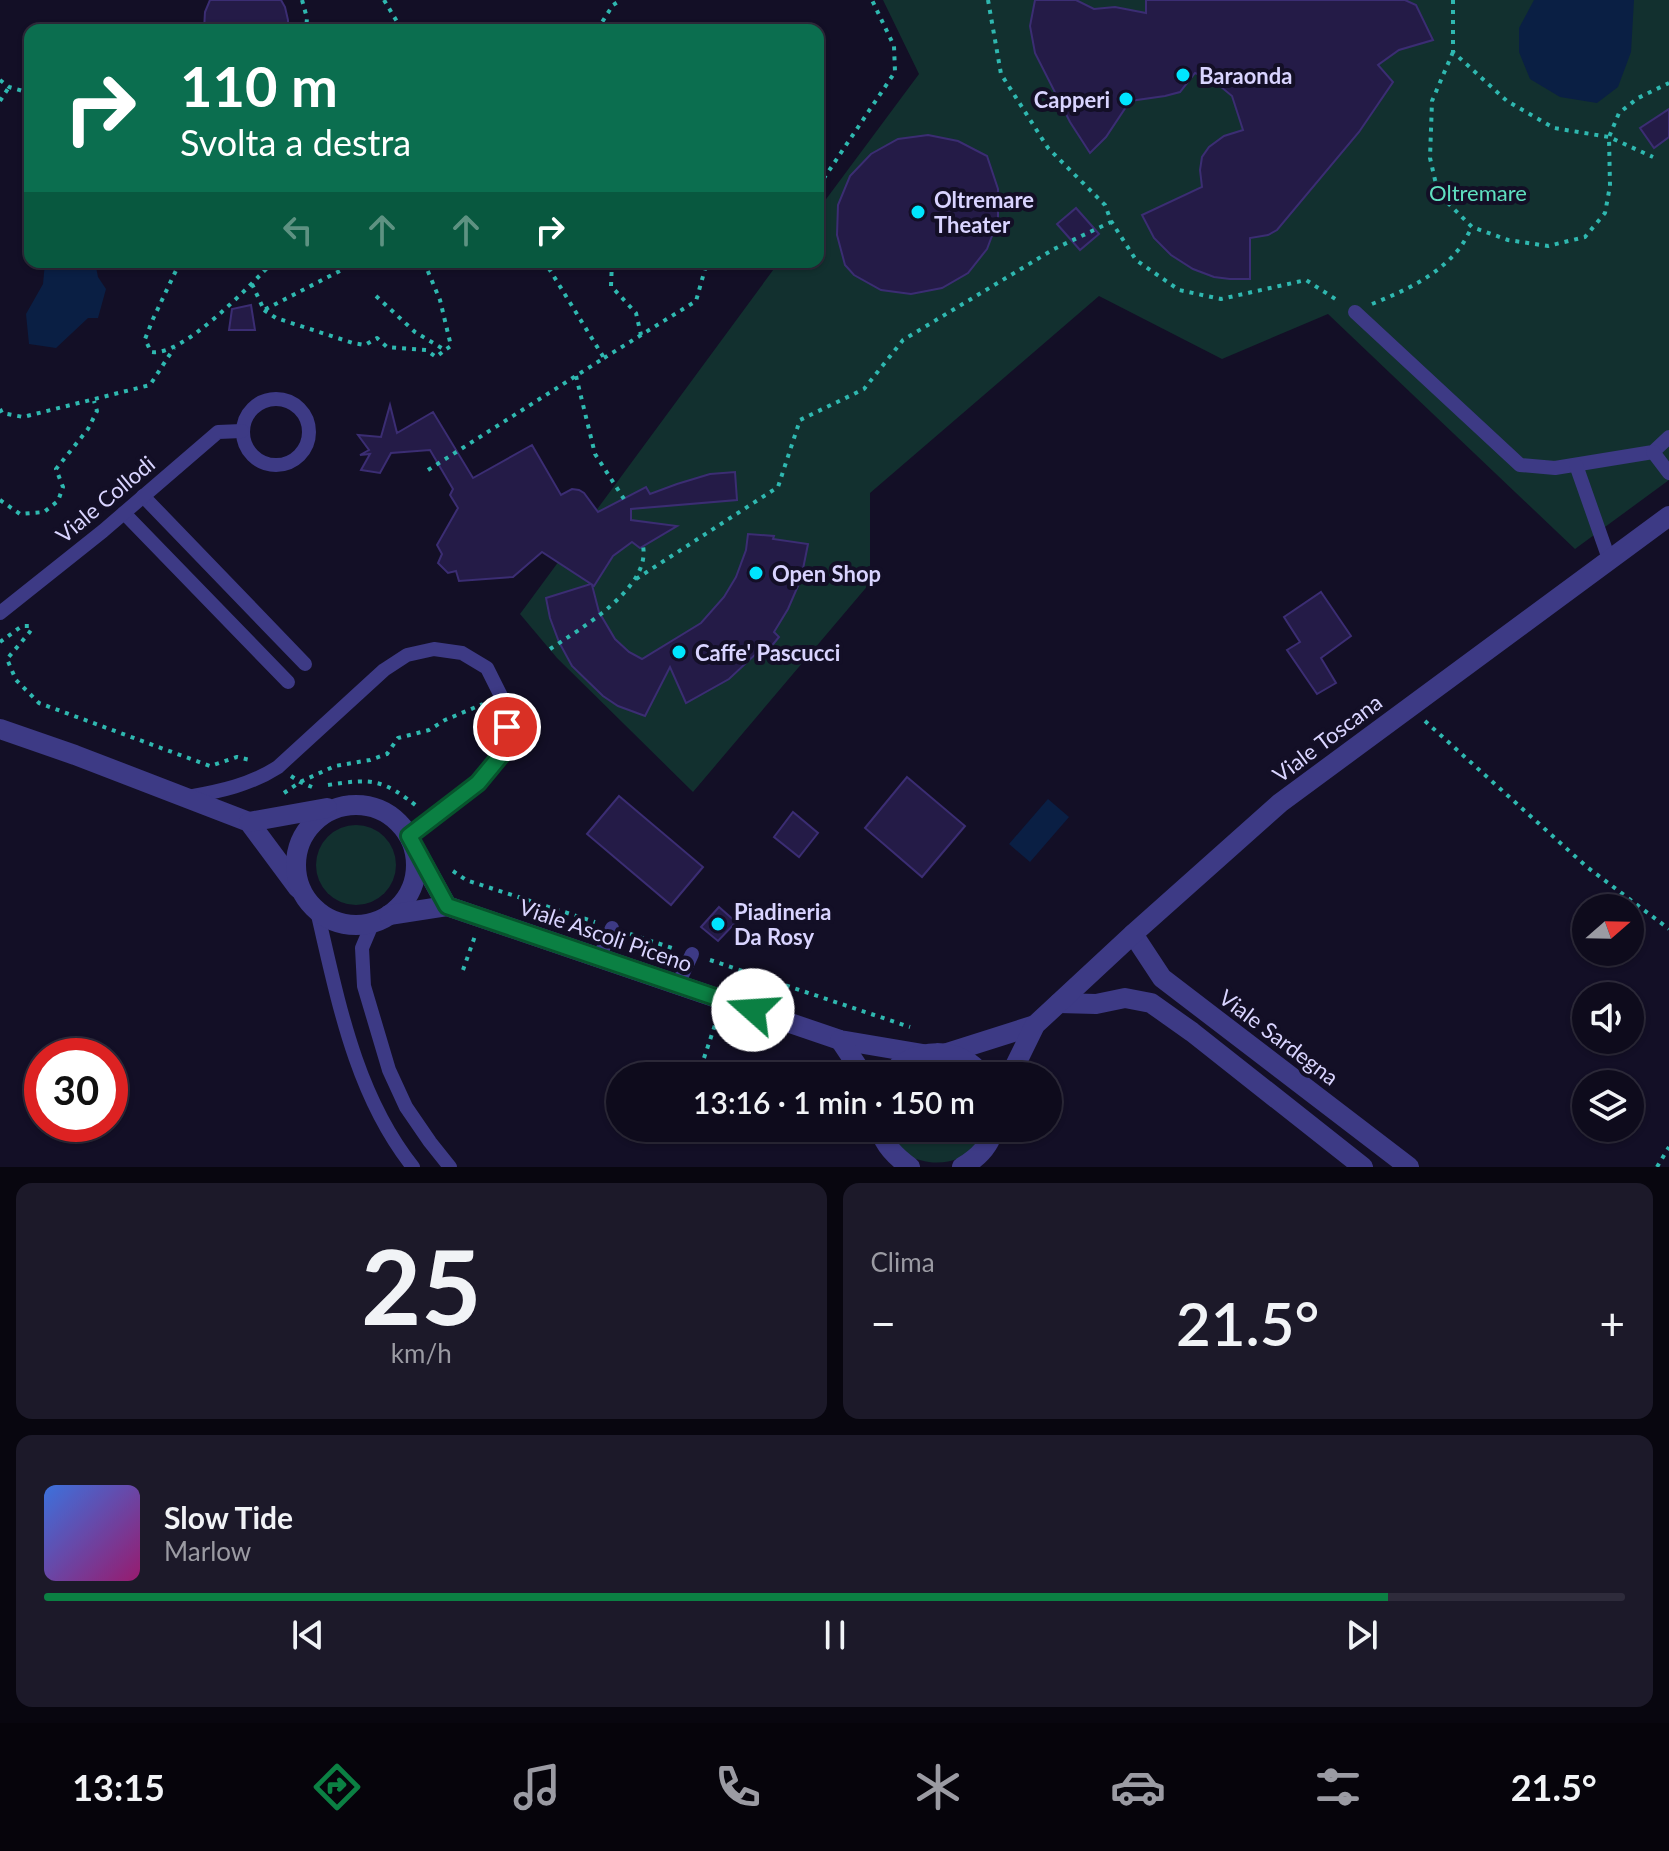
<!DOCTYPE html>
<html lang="it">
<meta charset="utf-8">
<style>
:root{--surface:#0e0b1c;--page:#1c1929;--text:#f1f3f6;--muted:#9b9ba3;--line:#2e2b3b;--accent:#0b8043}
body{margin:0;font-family:Lato,sans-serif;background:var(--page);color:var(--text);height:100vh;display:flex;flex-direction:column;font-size:30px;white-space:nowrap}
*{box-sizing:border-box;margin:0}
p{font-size:26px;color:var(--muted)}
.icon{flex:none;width:44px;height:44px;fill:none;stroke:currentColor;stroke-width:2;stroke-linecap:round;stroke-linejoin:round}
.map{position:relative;height:1167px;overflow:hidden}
.sheet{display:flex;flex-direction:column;gap:16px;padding:16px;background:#08060f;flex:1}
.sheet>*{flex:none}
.hud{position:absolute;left:24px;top:24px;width:800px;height:244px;border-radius:16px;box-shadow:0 2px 6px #0004,0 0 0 2px var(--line);background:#0b6e4f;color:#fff;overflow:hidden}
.needle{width:52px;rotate:70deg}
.buttons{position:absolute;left:1572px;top:894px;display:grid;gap:16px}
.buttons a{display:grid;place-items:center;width:72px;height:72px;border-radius:50%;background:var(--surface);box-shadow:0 2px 6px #0004,0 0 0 2px var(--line);font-size:40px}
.speed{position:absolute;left:24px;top:1038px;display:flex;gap:16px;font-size:40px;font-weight:700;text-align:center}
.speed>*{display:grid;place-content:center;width:104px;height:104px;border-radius:50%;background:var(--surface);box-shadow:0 2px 6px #0004,0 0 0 2px var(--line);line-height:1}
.speed .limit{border:12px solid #d22;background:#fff;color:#111}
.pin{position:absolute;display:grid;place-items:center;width:68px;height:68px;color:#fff;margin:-34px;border:4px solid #fff;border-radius:50%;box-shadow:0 2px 8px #0007}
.me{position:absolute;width:88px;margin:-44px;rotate:289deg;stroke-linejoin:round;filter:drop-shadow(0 0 6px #0008)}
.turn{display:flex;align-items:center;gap:28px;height:168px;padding:0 24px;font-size:36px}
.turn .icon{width:104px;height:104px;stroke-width:2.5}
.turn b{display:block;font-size:56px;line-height:68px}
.lanes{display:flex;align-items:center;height:76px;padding:0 24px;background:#0003;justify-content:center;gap:40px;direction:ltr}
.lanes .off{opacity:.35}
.big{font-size:60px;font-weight:600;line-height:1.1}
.sheet .tile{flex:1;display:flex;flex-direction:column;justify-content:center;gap:12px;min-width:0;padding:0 28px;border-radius:16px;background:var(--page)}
.sheet .dial{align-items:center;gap:0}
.dial b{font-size:104px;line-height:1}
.song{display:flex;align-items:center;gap:24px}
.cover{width:96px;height:96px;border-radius:12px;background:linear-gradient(135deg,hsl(220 70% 55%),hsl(320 70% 35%))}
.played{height:8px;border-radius:4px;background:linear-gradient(90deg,var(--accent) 85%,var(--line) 85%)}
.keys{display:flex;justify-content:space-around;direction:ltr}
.heat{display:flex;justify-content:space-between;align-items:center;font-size:44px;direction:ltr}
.sheet .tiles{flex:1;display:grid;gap:16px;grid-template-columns:1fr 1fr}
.tile:last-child{grid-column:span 2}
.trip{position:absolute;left:606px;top:1062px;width:456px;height:80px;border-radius:40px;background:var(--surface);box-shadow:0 2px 6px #0004,0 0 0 2px var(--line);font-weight:600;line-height:80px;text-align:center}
.menu{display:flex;height:128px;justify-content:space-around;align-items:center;background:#06040b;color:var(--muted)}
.menu .icon{width:56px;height:56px}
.menu .selected{color:var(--accent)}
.menu b{font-size:36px;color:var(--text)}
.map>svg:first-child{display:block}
.green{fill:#12302f}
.water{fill:#0a1f44}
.building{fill:#241b47;stroke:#3b2d73;stroke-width:2}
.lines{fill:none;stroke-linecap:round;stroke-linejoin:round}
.path{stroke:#2fb8b0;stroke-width:4;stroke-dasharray:4 6;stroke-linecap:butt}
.lane{stroke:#3d3a85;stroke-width:14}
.street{stroke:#3d3a85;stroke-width:20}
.route-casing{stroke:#07532c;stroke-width:20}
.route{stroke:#0b8043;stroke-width:14}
.poi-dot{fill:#00e5ff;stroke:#130f26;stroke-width:3}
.labels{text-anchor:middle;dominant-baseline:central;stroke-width:8;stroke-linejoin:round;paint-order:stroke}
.poi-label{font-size:22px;font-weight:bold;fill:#d9d4ff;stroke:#130f26;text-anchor:start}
.park-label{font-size:22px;fill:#5fe0c0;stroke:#130f26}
.street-label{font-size:22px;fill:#d9d4ff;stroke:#130f26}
</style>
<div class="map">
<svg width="1669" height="1167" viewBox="0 0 1669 1167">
<rect width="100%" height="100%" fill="#130f26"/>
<g class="green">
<path d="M 883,0 L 1669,0 L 1669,480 L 1575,549 L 1328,314 L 1222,359 L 1099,296 L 870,493 L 870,583 L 693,792 L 557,658 L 520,614 L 779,262 L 818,262 L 818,210 L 919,74 Z"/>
<circle cx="356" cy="865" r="40"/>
<path d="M 930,1062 C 947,1062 958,1066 972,1076 L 901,1076 L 915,1066 Z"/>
<path d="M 888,1128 L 985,1128 C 982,1133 980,1140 976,1145 C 960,1166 927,1167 906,1154 C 897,1147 893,1138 888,1128 Z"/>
</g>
<g class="water">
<path d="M 1534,0 L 1634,0 L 1631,52 L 1618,87 L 1597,103 L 1560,97 L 1530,79 L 1519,52 L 1519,28 Z"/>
<path d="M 45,262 L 95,262 L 98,277 L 106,289 L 98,318 L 88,318 L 56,348 L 29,344 L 26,314 L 43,284 Z"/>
<path d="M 1048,799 L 1069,817 L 1030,862 L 1009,844 Z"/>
</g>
<g class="building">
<path d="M 210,0 L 281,0 L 285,7 L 288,20 L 288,30 L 204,30 L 205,12 Z"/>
<path d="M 1035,0 L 1076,0 L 1094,9 L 1115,7 L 1146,13 L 1146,0 L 1405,0 L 1416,5 L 1433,40 L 1399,50 L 1378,65 L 1393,82 L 1359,132 L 1277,230 L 1268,235 L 1250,238 L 1250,279 L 1230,279 L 1214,277 L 1193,269 L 1171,255 L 1154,238 L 1142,215 L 1202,187 L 1200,170 L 1202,157 L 1209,147 L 1224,136 L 1243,130 L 1232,96 L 1214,81 L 1195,73 L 1180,92 L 1165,96 L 1130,101 L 1106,137 L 1090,153 L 1070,122 L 1035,53 L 1030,26 Z"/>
<path d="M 1669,109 L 1669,137 L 1654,148 L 1640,128 Z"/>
<path d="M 928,135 L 958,141 L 987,156 L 998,189 L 998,220 L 987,249 L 968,273 L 942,288 L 911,294 L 881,290 L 854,275 L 845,265 L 837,235 L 838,205 L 850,176 L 871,154 L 898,139 Z"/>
<path d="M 1076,208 L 1099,234 L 1080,250 L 1057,224 Z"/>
<path d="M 251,305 L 255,330 L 229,330 L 232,309 Z"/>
<path d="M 390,405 L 397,433 L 433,412 L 473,478 L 532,445 L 561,495 L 572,489 L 579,490 L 584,493 L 598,512 L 646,487 L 650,494 L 677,484 L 710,474 L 735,472 L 737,500 L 631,509 L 631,520 L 677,526 L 640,548 L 632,542 L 613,556 L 594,586 L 592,585 L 599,612 L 615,639 L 629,652 L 642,659 L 701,623 L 724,597 L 736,577 L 746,550 L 748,534 L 774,536 L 773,539 L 808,544 L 801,579 L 788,609 L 774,632 L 779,637 L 765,654 L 760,650 L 729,679 L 686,703 L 670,667 L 645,716 L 618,706 L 603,696 L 572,666 L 559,642 L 550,618 L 546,598 L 591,584 L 542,552 L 513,577 L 459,581 L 456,571 L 448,573 L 438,563 L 442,554 L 437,545 L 458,508 L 450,495 L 453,489 L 430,450 L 391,453 L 380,473 L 361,470 L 370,454 L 360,455 L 369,450 L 358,435 L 381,437 Z"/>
<path d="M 1321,592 L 1351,636 L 1321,658 L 1336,683 L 1317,694 L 1287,650 L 1300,642 L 1284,617 Z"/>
<path d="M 907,777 L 965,826 L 922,877 L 865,828 Z"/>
<path d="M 619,796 L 703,867 L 671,905 L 587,834 Z"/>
<path d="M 793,812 L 818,833 L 799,857 L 774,837 Z"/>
<path d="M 719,907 L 736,922 L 718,941 L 701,927 Z"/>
</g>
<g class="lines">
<g class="path">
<path d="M 302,0 L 307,18 L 306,30"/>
<path d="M 384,0 L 402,30"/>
<path d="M 988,0 L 1001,74 L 1048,148 L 1105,205 L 1111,221 L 1136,260 L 1179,290 L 1221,299 L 1306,280 L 1340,302"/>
<path d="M 1453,0 L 1453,52 L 1507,101 L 1554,128 L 1609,137 L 1653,157"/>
<path d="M 597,30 L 613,5 L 621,0"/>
<path d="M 1453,52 L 1432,101 L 1430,158 L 1438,193 L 1472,227 L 1508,240 L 1548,246 L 1585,237 L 1605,213 L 1610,186 L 1609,137 L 1619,113 L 1638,98 L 1669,83"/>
<path d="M 0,80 L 9,87 L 30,93"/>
<path d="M 0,101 L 9,87"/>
<path d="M 818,187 L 895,72 L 894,46 L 872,0"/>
<path d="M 180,262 L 153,319 L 145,339 L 151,352 C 183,357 250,285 273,262"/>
<path d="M 612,262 L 611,286 L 636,313 L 641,335"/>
<path d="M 252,284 L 264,310 L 357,262"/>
<path d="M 376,296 L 415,332 L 445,350 L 451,346 L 440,300 L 424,262"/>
<path d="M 1372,304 C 1404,291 1436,277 1459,249 C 1464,243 1468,234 1472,227"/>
<path d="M 264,310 L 276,318 L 353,343 L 365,345 L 377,338 L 387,347 L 426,350 L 436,357 L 445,350"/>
<path d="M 604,358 L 696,301 L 707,262"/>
<path d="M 576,376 L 595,454 L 624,499"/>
<path d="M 0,409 L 2,413 L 23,417 L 150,385 L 174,348"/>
<path d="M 428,470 L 604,358 L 545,262"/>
<path d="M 0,500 L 20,514 L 44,512 L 58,501 L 63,487 L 56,469 L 88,429 L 97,411 L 94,401"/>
<path d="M 636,579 L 778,487 L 800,420 L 864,389 L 903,340 L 1054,249 L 1111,222"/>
<path d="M 0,642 L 22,626 L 30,626 L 31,630 L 29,633 L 7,659 L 16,680 L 39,703 L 210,766 L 237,757 L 250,760"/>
<path d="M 550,649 C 580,629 651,588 643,546"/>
<path d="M 1425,721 L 1587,867 L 1669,929"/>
<path d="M 291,776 L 300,782 L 312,787"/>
<path d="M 328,785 C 373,778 383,779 419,808"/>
<path d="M 284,793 L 300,782 L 335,766 L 370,760 L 387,754 L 398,738 L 429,730 L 445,720 L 483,704"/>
<path d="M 453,871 L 466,880 L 595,922"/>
<path d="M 630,934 L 675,949"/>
<path d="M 710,960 L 910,1027"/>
<path d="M 463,970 L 475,936"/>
<path d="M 704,1058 L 717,1019"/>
<path d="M 1657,1167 L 1669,1147"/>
</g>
<g class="lane">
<path d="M 1355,312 L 1520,465 L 1555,468 L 1653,452 L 1669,437"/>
<circle cx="276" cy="432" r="33"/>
<path d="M 1653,452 L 1669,473"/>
<path d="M 1576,465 L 1609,559"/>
<path d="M 143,496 L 305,664"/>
<path d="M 124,513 L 288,682"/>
<path d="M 0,613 L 103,531 L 218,432 L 242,431"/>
<path d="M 188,797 C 221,791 250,785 278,767 L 384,670 L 407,655 L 434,649 L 462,653 L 487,668 L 501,696 L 507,727 L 502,754 L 478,783 L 409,836"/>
<path d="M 317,911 C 338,1000 355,1094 413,1167"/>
<path d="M 373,922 L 362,948 L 364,986 L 389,1070 L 406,1107 L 430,1142 L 450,1167"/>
<path d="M 599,958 L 612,928"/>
<path d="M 678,984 L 692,954"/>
</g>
<g class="street">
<path d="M 0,729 L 75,755 L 249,822 L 298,888"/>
<circle cx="356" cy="865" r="60"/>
<path d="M 249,822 L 327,808"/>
<path d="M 416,850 L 447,906"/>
<path d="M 389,915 L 447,906 L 840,1040 L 923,1054"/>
<path d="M 1133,934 L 1162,978 L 1409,1167"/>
<path d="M 1059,1003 L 1096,1004 L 1125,998 L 1151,1003 L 1192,1032 L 1363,1167"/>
<path d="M 840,1040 L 864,1076"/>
<path d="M 947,1053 L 1035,1025"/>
<path d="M 889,1076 C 912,1046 961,1045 983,1076"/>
<path d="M 1010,1076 L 1035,1025 L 1133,934 L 1280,803 L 1669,516"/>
<path d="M 879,1128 C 885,1146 895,1156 910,1167"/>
<path d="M 962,1167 C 978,1158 990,1146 994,1128"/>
</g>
</g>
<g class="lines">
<defs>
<path id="route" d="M 507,727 L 502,754 L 478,783 L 409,836 L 447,906 L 753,1010"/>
</defs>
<use href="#route" class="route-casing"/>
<use href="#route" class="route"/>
</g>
<g class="poi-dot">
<circle cx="1183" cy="75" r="8"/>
<circle cx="1126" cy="99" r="8"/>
<circle cx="918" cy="212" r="8"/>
<circle cx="756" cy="573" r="8"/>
<circle cx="679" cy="652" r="8"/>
<circle cx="718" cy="924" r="8"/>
</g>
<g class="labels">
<g class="poi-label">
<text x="1199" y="75">Baraonda</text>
<text x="1110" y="99" text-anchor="end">Capperi</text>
<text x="934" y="199">Oltremare<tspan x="934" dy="25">Theater</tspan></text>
<text x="772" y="573">Open Shop</text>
<text x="695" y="652">Caffe' Pascucci</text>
<text x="734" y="911">Piadineria<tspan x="734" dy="25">Da Rosy</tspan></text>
</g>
<g class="park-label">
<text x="1478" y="192">Oltremare</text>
</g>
<g class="street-label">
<text transform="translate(105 499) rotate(-40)">Viale Collodi</text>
<text transform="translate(1327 738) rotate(-37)">Viale Toscana</text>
<text transform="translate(606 935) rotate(19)">Viale Ascoli Piceno</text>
<text transform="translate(1279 1037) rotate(37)">Viale Sardegna</text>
</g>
</g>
</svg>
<div class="buttons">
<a><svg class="needle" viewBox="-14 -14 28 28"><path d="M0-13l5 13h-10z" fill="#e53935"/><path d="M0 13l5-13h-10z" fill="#9b9ba3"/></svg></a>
<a><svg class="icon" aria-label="sound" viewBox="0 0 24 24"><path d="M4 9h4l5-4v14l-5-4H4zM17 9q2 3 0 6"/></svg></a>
<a><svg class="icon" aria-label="layers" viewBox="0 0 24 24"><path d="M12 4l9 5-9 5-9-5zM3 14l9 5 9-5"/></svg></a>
</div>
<div class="speed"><div class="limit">30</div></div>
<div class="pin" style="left:507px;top:727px;background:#d93025"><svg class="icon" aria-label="arrive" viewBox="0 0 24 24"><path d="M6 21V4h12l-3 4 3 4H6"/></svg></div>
<svg class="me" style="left:753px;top:1010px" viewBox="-20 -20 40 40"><circle r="19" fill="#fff"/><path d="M0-13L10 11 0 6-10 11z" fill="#0b8043"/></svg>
<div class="trip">13:16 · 1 min · 150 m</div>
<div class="hud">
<div class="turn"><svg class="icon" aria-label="right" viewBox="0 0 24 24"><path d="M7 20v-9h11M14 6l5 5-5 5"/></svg><div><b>110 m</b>Svolta a destra</div></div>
<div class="lanes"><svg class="icon off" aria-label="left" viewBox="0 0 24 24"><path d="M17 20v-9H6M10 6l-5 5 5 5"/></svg><svg class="icon off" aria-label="ahead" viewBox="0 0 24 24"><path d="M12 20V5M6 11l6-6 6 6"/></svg><svg class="icon off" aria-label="ahead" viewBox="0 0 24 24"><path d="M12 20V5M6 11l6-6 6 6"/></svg><svg class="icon" aria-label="right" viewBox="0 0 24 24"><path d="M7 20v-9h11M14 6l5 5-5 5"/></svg></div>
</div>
</div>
<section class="sheet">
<div class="tiles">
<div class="tile dial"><b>25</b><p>km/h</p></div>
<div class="tile"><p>Clima</p>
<div class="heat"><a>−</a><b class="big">21.5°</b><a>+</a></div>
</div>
<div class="tile">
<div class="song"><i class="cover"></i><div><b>Slow Tide</b><p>Marlow</p></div></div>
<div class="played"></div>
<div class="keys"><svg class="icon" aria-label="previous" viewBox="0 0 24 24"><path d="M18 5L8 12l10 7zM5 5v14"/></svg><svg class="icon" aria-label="pause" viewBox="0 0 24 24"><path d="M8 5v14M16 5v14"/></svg><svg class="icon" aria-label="next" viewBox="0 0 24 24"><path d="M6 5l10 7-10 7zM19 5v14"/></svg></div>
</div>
</div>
</section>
<nav class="menu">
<b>13:15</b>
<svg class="icon selected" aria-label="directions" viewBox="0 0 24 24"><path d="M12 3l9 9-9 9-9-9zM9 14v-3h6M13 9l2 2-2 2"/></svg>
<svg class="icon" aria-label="music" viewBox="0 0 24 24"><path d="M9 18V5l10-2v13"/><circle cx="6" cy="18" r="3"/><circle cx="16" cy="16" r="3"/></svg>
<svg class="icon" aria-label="phone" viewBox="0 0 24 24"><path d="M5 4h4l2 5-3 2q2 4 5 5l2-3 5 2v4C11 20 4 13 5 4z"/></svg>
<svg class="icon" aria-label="climate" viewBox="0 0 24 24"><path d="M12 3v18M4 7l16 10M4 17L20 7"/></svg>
<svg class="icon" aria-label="car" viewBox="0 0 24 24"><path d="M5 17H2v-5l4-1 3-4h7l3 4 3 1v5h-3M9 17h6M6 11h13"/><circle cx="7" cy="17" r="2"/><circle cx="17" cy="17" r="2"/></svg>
<svg class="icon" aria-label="filters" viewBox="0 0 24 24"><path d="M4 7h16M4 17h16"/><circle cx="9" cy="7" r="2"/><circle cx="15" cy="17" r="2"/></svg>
<b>21.5°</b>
</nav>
